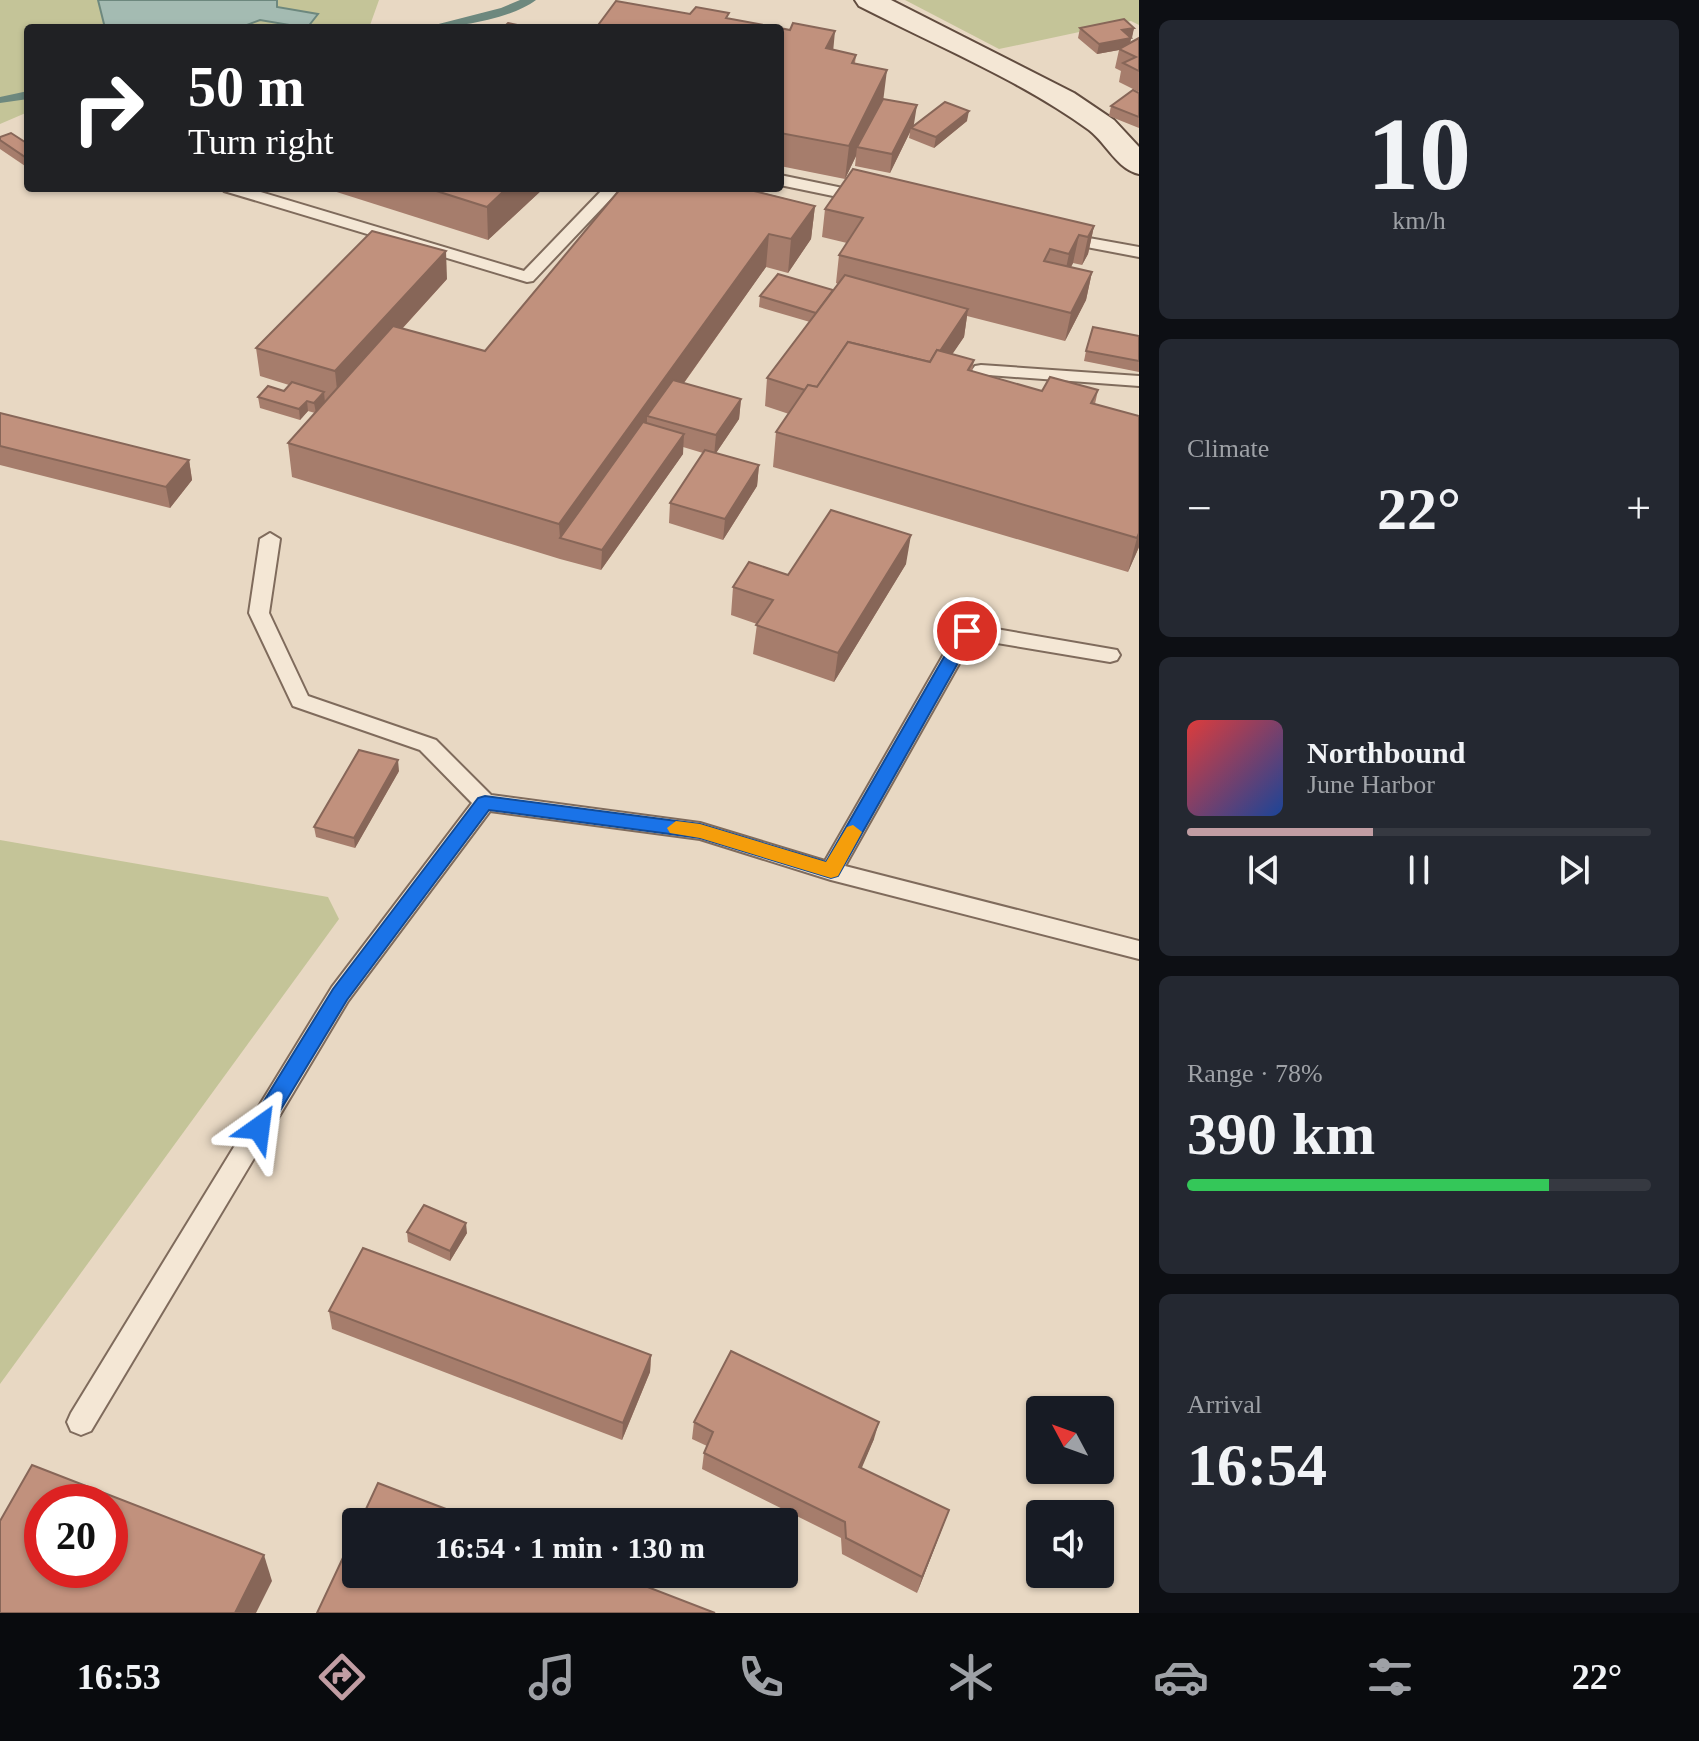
<!DOCTYPE html>
<meta charset="utf-8">
<style>
:root{--surface:#171b24;--page:#242831;--text:#f1f3f6;--muted:#9ea1a6;--line:#363941;--accent:#c19da3}
body{margin:0;font-family:"Times New Roman",serif;background:var(--page);color:var(--text);height:100vh;display:flex;flex-direction:column;font-size:30px;white-space:nowrap}
*{box-sizing:border-box;margin:0}
p{font-size:26px;color:var(--muted)}
.icon{flex:none;width:44px;height:44px;fill:none;stroke:currentColor;stroke-width:2;stroke-linecap:round;stroke-linejoin:round}
.map{position:relative;flex:1;overflow:hidden}
.side{display:flex;flex-direction:column;gap:20px;padding:20px;background:#0d0f14;width:560px}
.side>*{flex:none}
.top-card{position:absolute;left:24px;top:24px;width:760px;height:168px;border-radius:8px;box-shadow:0 2px 6px #0004;background:#202124;color:#fff;overflow:hidden}
.needle{width:52px;rotate:311deg}
.controls{position:absolute;left:1026px;top:1396px;display:grid;gap:16px}
.controls a{display:grid;place-items:center;width:88px;height:88px;border-radius:8px;background:var(--surface);box-shadow:0 2px 6px #0004;font-size:40px}
.speed{position:absolute;left:24px;top:1484px;display:flex;gap:16px;font-size:40px;font-weight:700;text-align:center}
.speed>*{display:grid;place-content:center;width:104px;height:104px;border-radius:50%;background:var(--surface);box-shadow:0 2px 6px #0004;line-height:1}
.speed .limit{border:12px solid #d22;background:#fff;color:#111}
.pin{position:absolute;display:grid;place-items:center;width:68px;height:68px;color:#fff;margin:-34px;border:4px solid #fff;border-radius:50%;box-shadow:0 2px 8px #0007}
.me{position:absolute;width:88px;margin:-44px;rotate:31deg;stroke-linejoin:round;filter:drop-shadow(0 0 6px #0008)}
.turn{display:flex;align-items:center;gap:28px;height:168px;padding:0 32px;font-size:36px}
.turn .icon{width:104px;height:104px;stroke-width:2.5}
.turn b{display:block;font-size:56px;line-height:68px}
.big{font-size:60px;font-weight:700;line-height:1.1}
.side .tile{flex:1;display:flex;flex-direction:column;justify-content:center;gap:12px;min-width:0;padding:0 28px;border-radius:12px;background:var(--page)}
.side .dial{align-items:center;gap:0}
.dial b{font-size:104px;line-height:1}
.song{display:flex;align-items:center;gap:24px}
.cover{width:96px;height:96px;border-radius:12px;background:linear-gradient(135deg,hsl(0 70% 55%),hsl(220 70% 35%))}
.played{height:8px;border-radius:4px;background:linear-gradient(90deg,var(--accent) 40%,var(--line) 40%)}
.keys{display:flex;justify-content:space-around;direction:ltr}
.heat{display:flex;justify-content:space-between;align-items:center;font-size:44px;direction:ltr}
.charge{height:12px;border-radius:6px;background:linear-gradient(90deg,#34c759 78%,var(--line) 0)}
.trip{position:absolute;left:342px;top:1508px;width:456px;height:80px;border-radius:8px;background:var(--surface);box-shadow:0 2px 6px #0004;font-weight:700;line-height:80px;text-align:center}
.dock{display:flex;height:128px;justify-content:space-around;align-items:center;background:#090b0e;color:var(--muted)}
.dock .icon{width:56px;height:56px}
.dock .active{color:var(--accent)}
.dock b{font-size:36px;color:var(--text)}
main{display:flex;flex:1;min-height:0}
.map>svg:first-child{display:block}
.green{fill:#c4c498}
.water{fill:#a4bbb2;stroke:#6d887e;stroke-width:2}
.lines{fill:none;stroke-linecap:round;stroke-linejoin:round}
.stream{fill:#6d887e;fill-rule:evenodd}
.service-casing{stroke:#7f6b5c;stroke-width:4}
.secondary-casing{stroke:#614c3f;stroke-width:4}
.service{fill:#f4e7d5;fill-rule:evenodd}
.secondary{fill:#f4e7d5;fill-rule:evenodd}
.wall{fill:#a67d6c}
.shaded-wall{fill:#876658}
.building{fill:#c1917d;stroke:#876658;stroke-width:2;fill-rule:evenodd}
.route{fill:#1a73e8;stroke:#114b97;stroke-width:2}
.slow{fill:#f59e0b}
</style>
<main>
<div class="map">
<svg width="1139" height="1613" viewBox="0 0 1139 1613">
<rect width="100%" height="100%" fill="#e8d8c3"/>
<g class="green">
<path d="M 0,0 L 379,0 L 369,28 L 28,28 L 28,112 L 0,124 Z"/>
<path d="M 905,0 L 1139,0 L 1139,25 L 1131,21 L 999,49 Z"/>
<path d="M 0,840 L 328,897 L 339,919 L 0,1384 Z"/>
</g>
<path class="water" d="M 98,0 L 277,0 L 277,7 L 318,14 L 307,28 L 260,20 L 239,28 L 105,28 Z"/>
<g class="lines">
<g class="stream">
<path d="M 520,0 L 536,0 C 511,19 455,28 423,28 L 501,8 Z"/>
<path d="M 28,91 L 28,99 L 0,103 L 0,97 Z"/>
</g>
<defs>
<g id="service">
<path d="M 780,175 L 867,193 L 875,198 L 867,203 L 780,185 Z"/>
<path d="M 222,188 L 247,188 L 524,271 L 604,188 L 621,188 L 533,281 L 527,282 L 224,191 Z"/>
<path d="M 1061,233 L 1139,247 L 1139,257 L 1055,241 L 1055,235 Z"/>
<path d="M 981,365 L 1139,376 L 1139,386 L 975,374 L 972,370 L 975,366 Z"/>
<path d="M 270,533 L 280,539 L 269,613 L 308,696 L 436,740 L 491,795 L 700,823 L 825,861 L 960,626 L 967,624 L 1117,650 L 1120,655 L 1117,660 L 1110,662 L 973,639 L 845,866 L 1139,941 L 1139,959 L 831,880 L 700,839 L 490,811 L 348,1001 L 91,1431 L 81,1435 L 71,1431 L 67,1422 L 71,1413 L 332,987 L 472,803 L 420,750 L 293,706 L 249,613 L 260,539 Z"/>
</g>
<path id="secondary" d="M 855,0 L 891,0 L 1074,93 L 1114,120 L 1139,147 L 1139,174 C 1117,169 1107,144 1089,130 C 1022,81 933,44 859,6 Z"/>
</defs>
<use href="#service" class="service-casing"/>
<use href="#secondary" class="secondary-casing"/>
<use href="#service" class="service"/>
<use href="#secondary" class="secondary"/>
</g>
<g class="wall">
<path d="M 780,28 L 833,50 L 856,55 L 855,63 L 883,99 L 914,124 L 913,126 L 967,121 L 934,148 L 909,138 L 910,132 L 890,173 L 855,166 L 856,156 L 845,179 L 780,166 Z"/>
<path d="M 1080,28 L 1134,28 L 1130,43 L 1139,38 L 1139,92 L 1119,82 L 1121,71 L 1115,68 L 1119,50 L 1097,54 L 1078,38 Z"/>
<path d="M 1139,93 L 1139,128 L 1109,116 L 1111,106 Z"/>
<path d="M 0,137 L 28,144 L 28,168 L 0,149 Z"/>
<path d="M 324,188 L 544,188 L 488,240 Z"/>
<path d="M 621,188 L 745,188 L 815,206 L 811,239 L 788,273 L 766,267 L 684,383 L 741,399 L 739,419 L 716,453 L 759,465 L 757,486 L 723,540 L 669,523 L 670,503 L 703,453 L 683,447 L 683,454 L 601,570 L 560,559 L 292,477 L 288,443 L 315,413 L 308,411 L 300,420 L 260,408 L 258,397 L 284,391 L 289,385 L 260,376 L 256,348 L 447,279 L 402,329 L 485,351 Z"/>
<path d="M 825,209 L 1094,226 L 1088,254 L 1082,265 L 1073,263 L 1071,267 L 1092,272 L 1086,300 L 1065,341 L 967,316 L 964,337 L 952,354 L 974,360 L 972,372 L 1042,391 L 1098,390 L 1095,404 L 1139,416 L 1139,547 L 1128,572 L 773,467 L 776,432 L 789,414 L 765,406 L 767,378 L 810,322 L 759,307 L 760,296 L 833,290 L 838,284 L 836,283 L 839,255 L 847,243 L 822,237 Z"/>
<path d="M 1139,336 L 1139,372 L 1084,361 L 1086,351 Z"/>
<path d="M 0,413 L 189,460 L 192,480 L 170,508 L 0,465 Z"/>
<path d="M 906,564 L 834,682 L 753,654 L 757,624 L 731,615 L 733,587 L 788,575 Z"/>
<path d="M 399,771 L 355,848 L 316,837 L 314,827 Z"/>
<path d="M 407,1232 L 467,1233 L 450,1261 L 408,1242 Z"/>
<path d="M 329,1311 L 651,1355 L 650,1372 L 622,1440 L 332,1329 Z"/>
<path d="M 694,1422 L 874,1439 L 861,1468 L 943,1526 L 917,1593 L 842,1554 L 841,1538 L 702,1469 L 704,1453 L 707,1446 L 692,1439 Z"/>
</g>
<g class="shaded-wall">
<path d="M 1134,28 L 1132,38 L 1122,30 Z"/>
<path d="M 835,31 L 832,63 L 826,48 Z"/>
<path d="M 1131,38 L 1129,48 L 1119,49 L 1119,50 L 1097,54 L 1099,44 Z"/>
<path d="M 887,70 L 883,102 L 857,147 L 856,156 L 845,179 L 849,146 Z"/>
<path d="M 917,105 L 914,124 L 912,128 L 911,128 L 910,132 L 890,173 L 892,154 Z"/>
<path d="M 969,111 L 967,121 L 934,148 L 936,137 Z"/>
<path d="M 507,188 L 544,188 L 488,240 L 487,207 Z"/>
<path d="M 815,206 L 811,239 L 788,273 L 791,239 Z"/>
<path d="M 1094,226 L 1088,254 L 1082,265 L 1088,237 Z"/>
<path d="M 769,234 L 766,267 L 658,419 L 647,416 L 647,436 L 560,538 L 559,524 Z"/>
<path d="M 1079,235 L 1073,263 L 1063,282 L 1069,254 Z"/>
<path d="M 446,251 L 447,279 L 338,399 L 335,371 Z"/>
<path d="M 1092,272 L 1086,300 L 1065,341 L 1071,313 Z"/>
<path d="M 968,309 L 964,337 L 924,396 L 929,368 Z"/>
<path d="M 324,392 L 325,403 L 316,413 L 314,403 Z"/>
<path d="M 741,399 L 739,419 L 714,456 L 716,435 Z"/>
<path d="M 307,401 L 308,411 L 300,420 L 299,409 Z"/>
<path d="M 684,434 L 683,454 L 601,570 L 602,550 Z"/>
<path d="M 189,460 L 192,480 L 170,508 L 166,487 Z"/>
<path d="M 759,465 L 757,486 L 723,540 L 725,519 Z"/>
<path d="M 1139,533 L 1139,547 L 1128,572 L 1137,538 Z"/>
<path d="M 911,535 L 906,564 L 834,682 L 838,653 Z"/>
<path d="M 398,760 L 399,771 L 355,848 L 354,838 Z"/>
<path d="M 466,1223 L 467,1233 L 450,1261 L 450,1251 Z"/>
<path d="M 651,1355 L 650,1372 L 622,1440 L 623,1423 Z"/>
<path d="M 879,1422 L 874,1439 L 855,1484 L 859,1467 Z"/>
<path d="M 949,1510 L 943,1526 L 917,1593 L 922,1577 Z"/>
<path d="M 264,1555 L 272,1581 L 256,1613 L 235,1613 Z"/>
</g>
<g class="building">
<path d="M 616,1 L 690,14 L 696,7 L 729,13 L 726,18 L 780,28 L 596,28 Z"/>
<path d="M 1124,19 L 1134,28 L 1122,30 L 1131,38 L 1099,44 L 1080,28 Z"/>
<path d="M 508,23 L 531,28 L 503,28 Z"/>
<path d="M 793,23 L 835,31 L 826,48 L 856,55 L 852,63 L 887,70 L 849,146 L 780,133 L 780,28 L 790,30 Z"/>
<path d="M 1139,38 L 1139,71 L 1123,63 L 1136,57 L 1119,49 Z"/>
<path d="M 1133,90 L 1139,93 L 1139,117 L 1111,106 Z"/>
<path d="M 883,99 L 917,105 L 892,154 L 857,147 Z"/>
<path d="M 945,102 L 969,111 L 936,137 L 911,128 Z"/>
<path d="M 11,133 L 28,144 L 28,159 L 0,140 L 0,137 Z"/>
<path d="M 853,169 L 1094,226 L 1088,237 L 1079,235 L 1069,254 L 1050,249 L 1044,261 L 1092,272 L 1071,313 L 839,255 L 863,218 L 825,209 Z"/>
<path d="M 427,188 L 507,188 L 487,207 Z"/>
<path d="M 621,188 L 742,188 L 815,206 L 791,239 L 769,234 L 559,524 L 288,443 L 393,326 L 485,351 Z"/>
<path d="M 372,231 L 446,251 L 335,371 L 256,348 Z"/>
<path d="M 778,274 L 833,290 L 816,313 L 760,296 Z"/>
<path d="M 845,275 L 968,309 L 940,351 L 937,350 L 930,362 L 848,342 L 817,387 L 808,385 L 805,390 L 767,378 Z"/>
<path d="M 1093,327 L 1139,336 L 1139,361 L 1086,351 Z"/>
<path d="M 848,342 L 930,362 L 937,350 L 974,360 L 968,370 L 1042,391 L 1050,377 L 1098,390 L 1091,403 L 1139,416 L 1139,533 L 1137,538 L 776,432 L 808,385 L 817,387 Z"/>
<path d="M 673,380 L 741,399 L 716,435 L 647,416 Z"/>
<path d="M 292,382 L 324,392 L 314,403 L 307,401 L 299,409 L 258,397 L 268,386 L 284,391 Z"/>
<path d="M 0,413 L 189,460 L 166,487 L 0,446 Z"/>
<path d="M 643,422 L 684,434 L 602,550 L 560,538 Z"/>
<path d="M 705,450 L 759,465 L 725,519 L 670,503 Z"/>
<path d="M 831,510 L 911,535 L 838,653 L 756,625 L 773,600 L 733,587 L 749,562 L 788,575 Z"/>
<path d="M 359,750 L 398,760 L 354,838 L 314,827 Z"/>
<path d="M 424,1205 L 466,1223 L 450,1251 L 407,1232 Z"/>
<path d="M 363,1248 L 651,1355 L 623,1423 L 329,1311 Z"/>
<path d="M 731,1351 L 879,1422 L 859,1467 L 949,1510 L 922,1577 L 846,1538 L 845,1522 L 704,1453 L 713,1432 L 694,1422 Z"/>
<path d="M 32,1465 L 264,1555 L 235,1613 L 0,1613 L 0,1521 ZM 42,1502 L 110,1502 L 110,1570 L 42,1570 Z"/>
<path d="M 378,1483 L 480,1522 L 360,1522 Z"/>
<path d="M 356,1530 L 356,1574 L 614,1574 L 715,1613 L 317,1613 Z"/>
</g>
<path class="route" d="M 967,626 L 976,631 L 838,876 L 831,878 L 700,838 L 489,810 L 347,1000 L 266,1134 L 259,1137 L 251,1134 L 248,1128 L 251,1122 L 333,989 L 478,798 L 485,796 L 700,824 L 826,862 L 959,631 Z"/>
<path class="slow" d="M 676,821 L 700,824 L 826,862 L 847,827 L 853,825 L 862,832 L 838,876 L 831,878 L 700,838 L 670,833 L 667,828 Z"/>
</svg>
<div class="controls">
<a><svg class="needle" viewBox="-14 -14 28 28"><path d="M0-13l5 13h-10z" fill="#e53935"/><path d="M0 13l5-13h-10z" fill="#9ea1a6"/></svg></a>
<a><svg class="icon" aria-label="sound" viewBox="0 0 24 24"><path d="M4 9h4l5-4v14l-5-4H4zM17 9q2 3 0 6"/></svg></a>
</div>
<div class="speed"><div class="limit">20</div></div>
<div class="pin" style="left:967px;top:631px;background:#d93025"><svg class="icon" aria-label="arrive" viewBox="0 0 24 24"><path d="M6 21V4h12l-3 4 3 4H6"/></svg></div>
<svg class="me" style="left:259px;top:1128px" viewBox="-20 -20 40 40"><path d="M0-17L14 15 0 8-14 15z" fill="#1a73e8" stroke="#fff" stroke-width="4"/></svg>
<div class="trip">16:54 · 1 min · 130 m</div>
<div class="top-card">
<div class="turn"><svg class="icon" aria-label="right" viewBox="0 0 24 24"><path d="M7 20v-9h11M14 6l5 5-5 5"/></svg><div><b>50 m</b>Turn right</div></div>
</div>
</div>
<section class="side">
<div class="tile dial"><b>10</b><p>km/h</p></div>
<div class="tile"><p>Climate</p>
<div class="heat"><a>−</a><b class="big">22°</b><a>+</a></div>
</div>
<div class="tile">
<div class="song"><i class="cover"></i><div><b>Northbound</b><p>June Harbor</p></div></div>
<div class="played"></div>
<div class="keys"><svg class="icon" aria-label="previous" viewBox="0 0 24 24"><path d="M18 5L8 12l10 7zM5 5v14"/></svg><svg class="icon" aria-label="pause" viewBox="0 0 24 24"><path d="M8 5v14M16 5v14"/></svg><svg class="icon" aria-label="next" viewBox="0 0 24 24"><path d="M6 5l10 7-10 7zM19 5v14"/></svg></div>
</div>
<div class="tile"><p>Range · 78%</p><b class="big">390 km</b><div class="charge"></div></div>
<div class="tile"><p>Arrival</p><b class="big">16:54</b></div>
</section>
</main>
<nav class="dock">
<b>16:53</b>
<svg class="icon active" aria-label="directions" viewBox="0 0 24 24"><path d="M12 3l9 9-9 9-9-9zM9 14v-3h6M13 9l2 2-2 2"/></svg>
<svg class="icon" aria-label="music" viewBox="0 0 24 24"><path d="M9 18V5l10-2v13"/><circle cx="6" cy="18" r="3"/><circle cx="16" cy="16" r="3"/></svg>
<svg class="icon" aria-label="phone" viewBox="0 0 24 24"><path d="M5 4h4l2 5-3 2q2 4 5 5l2-3 5 2v4C11 20 4 13 5 4z"/></svg>
<svg class="icon" aria-label="climate" viewBox="0 0 24 24"><path d="M12 3v18M4 7l16 10M4 17L20 7"/></svg>
<svg class="icon" aria-label="car" viewBox="0 0 24 24"><path d="M5 17H2v-5l4-1 3-4h7l3 4 3 1v5h-3M9 17h6M6 11h13"/><circle cx="7" cy="17" r="2"/><circle cx="17" cy="17" r="2"/></svg>
<svg class="icon" aria-label="filters" viewBox="0 0 24 24"><path d="M4 7h16M4 17h16"/><circle cx="9" cy="7" r="2"/><circle cx="15" cy="17" r="2"/></svg>
<b>22°</b>
</nav>
